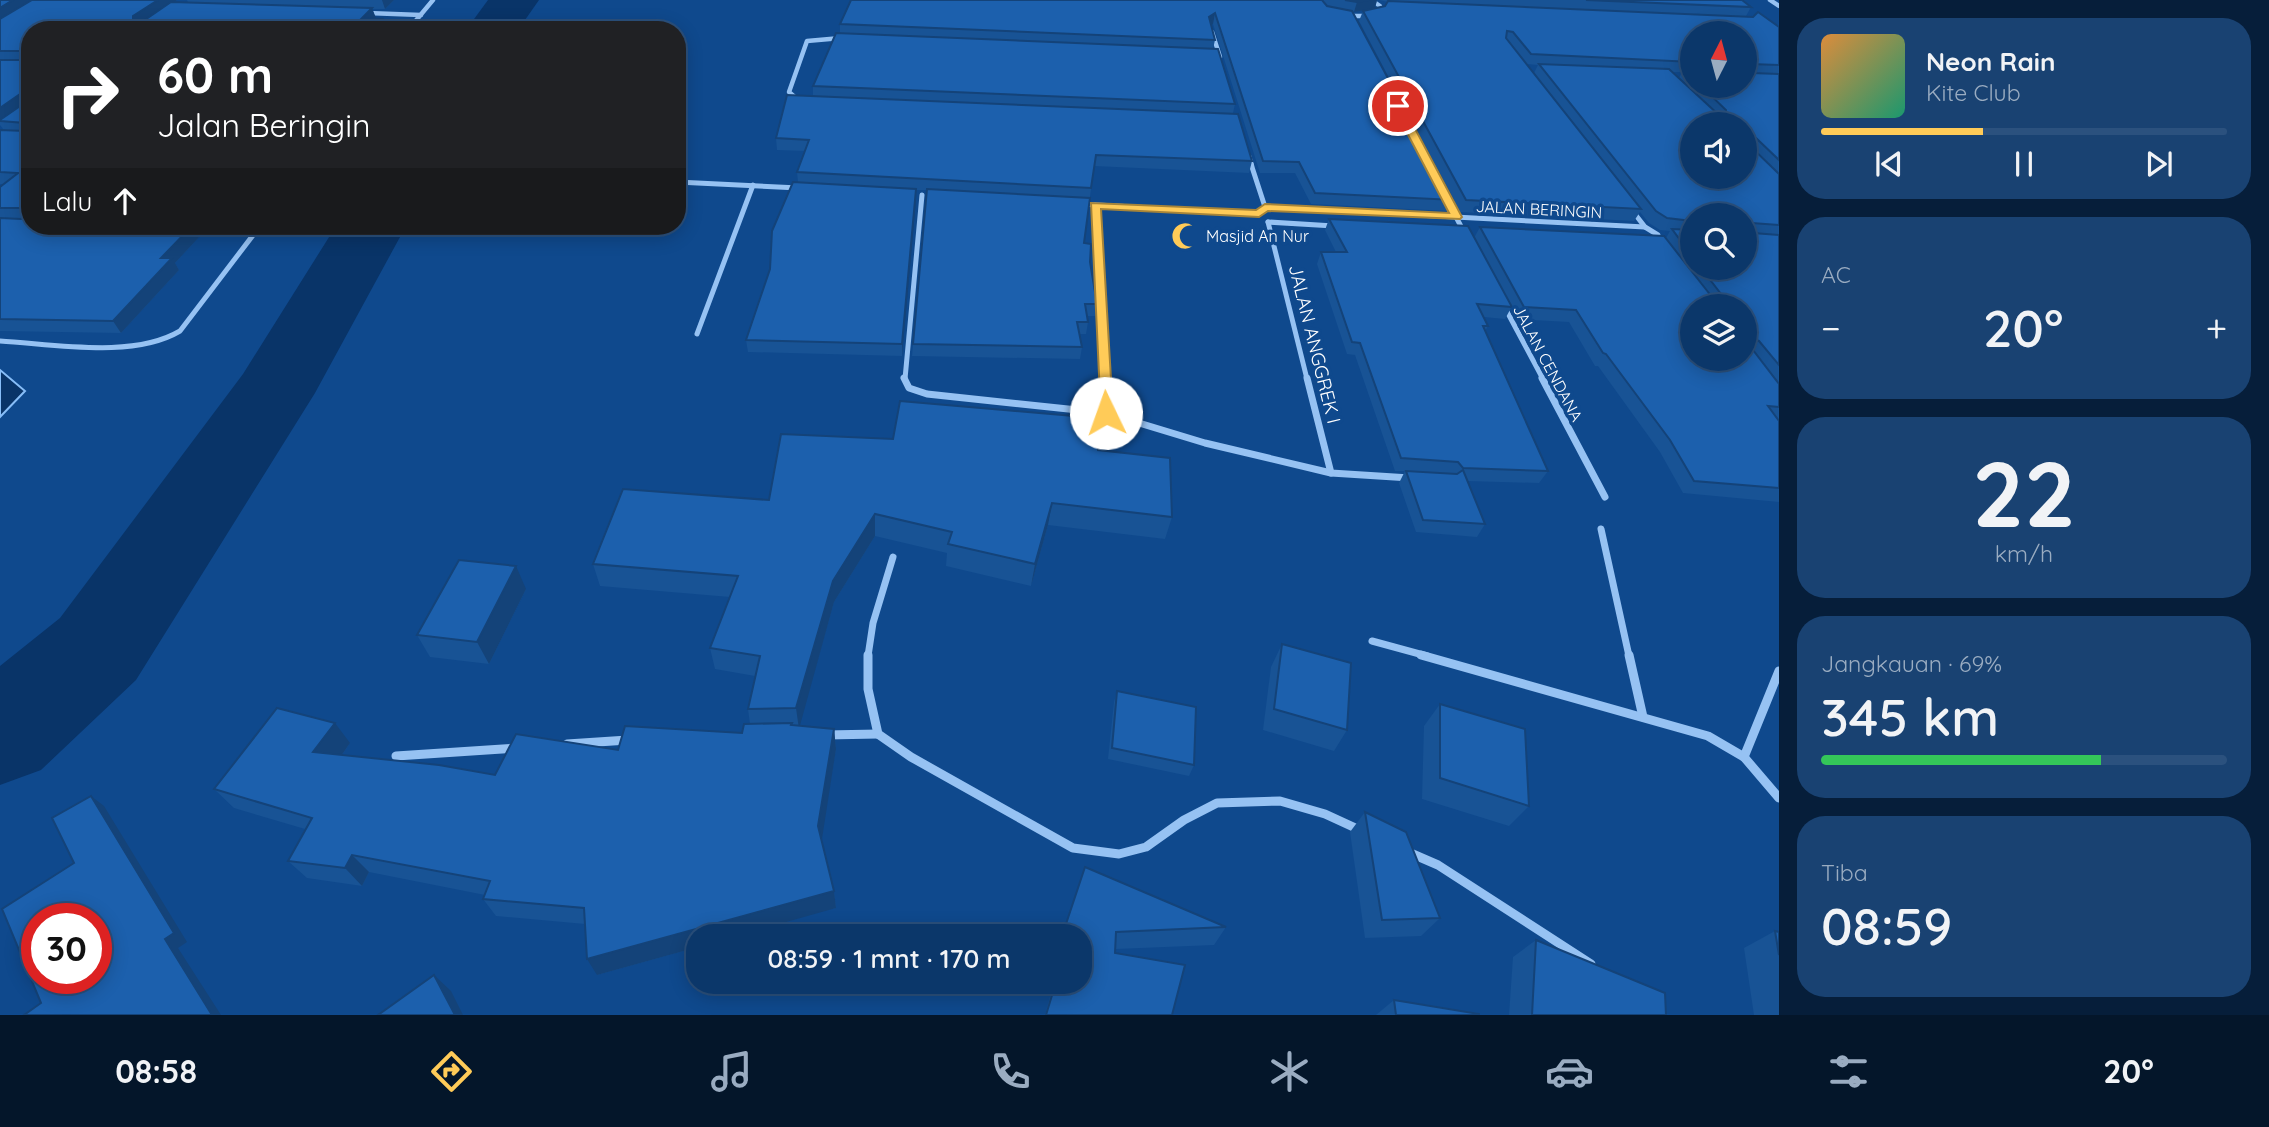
<!DOCTYPE html>
<html lang="id">
<meta charset="utf-8">
<style>
:root{--surface:#0b376a;--page:#194272;--text:#f1f3f6;--muted:#9aacc1;--line:#2b517e;--accent:#ffcb58}
body{margin:0;font-family:Quicksand,sans-serif;background:var(--page);color:var(--text);height:100vh;display:flex;flex-direction:column;font-size:26px;white-space:nowrap}
*{box-sizing:border-box;margin:0}
p{font-size:23px;color:var(--muted)}
.icon{flex:none;width:38px;height:38px;fill:none;stroke:currentColor;stroke-width:2;stroke-linecap:round;stroke-linejoin:round}
.map{position:relative;flex:1;overflow:hidden}
.drawer{display:flex;flex-direction:column;gap:18px;padding:18px;background:#061e3a;width:490px}
.drawer>*{flex:none}
.banner{position:absolute;left:21px;top:21px;width:665px;height:214px;border-radius:28px;box-shadow:0 4px 18px #0003,0 0 0 2px var(--line);background:#202124;color:#fff;overflow:hidden}
.needle{width:46px;rotate:6deg}
.controls{position:absolute;left:1680px;top:21px;display:grid;gap:14px}
.controls a{display:grid;place-items:center;width:77px;height:77px;border-radius:50%;background:var(--surface);box-shadow:0 4px 18px #0003,0 0 0 2px var(--line);font-size:35px}
.speed{position:absolute;left:21px;top:903px;display:flex;gap:14px;font-size:35px;font-weight:700;text-align:center}
.speed>*{display:grid;place-content:center;width:91px;height:91px;border-radius:50%;background:var(--surface);box-shadow:0 4px 18px #0003,0 0 0 2px var(--line);line-height:1}
.speed .limit{border:10px solid #d22;background:#fff;color:#111}
.pin{position:absolute;display:grid;place-items:center;width:60px;height:60px;color:#fff;margin:-30px;border:4px solid #fff;border-radius:50%;box-shadow:0 2px 7px #0007}
.me{position:absolute;width:77px;margin:-38px;rotate:357deg;stroke-linejoin:round;filter:drop-shadow(0 0 5px #0008)}
.turn{display:flex;align-items:center;gap:24px;height:147px;padding:0 21px;font-size:32px}
.turn .icon{width:91px;height:91px;stroke-width:2.5}
.turn b{display:block;font-size:49px;line-height:60px}
.then{display:flex;align-items:center;height:66px;padding:0 21px;background:#0003;gap:14px;font-size:26px}
.big{font-size:52px;font-weight:600;line-height:1.1}
.drawer .card{flex:1;display:flex;flex-direction:column;justify-content:center;gap:10px;min-width:0;padding:0 24px;border-radius:28px;background:var(--page)}
.drawer .dial{align-items:center;gap:0}
.dial b{font-size:91px;line-height:1}
.song{display:flex;align-items:center;gap:21px}
.cover{width:84px;height:84px;border-radius:10px;background:linear-gradient(135deg,hsl(30 70% 55%),hsl(160 70% 35%))}
.played{height:7px;border-radius:4px;background:linear-gradient(90deg,var(--accent) 40%,var(--line) 40%)}
.keys{display:flex;justify-content:space-around;direction:ltr}
.heat{display:flex;justify-content:space-between;align-items:center;font-size:38px;direction:ltr}
.charge{height:10px;border-radius:5px;background:linear-gradient(90deg,#34c759 69%,var(--line) 0)}
.trip{position:absolute;left:686px;top:924px;width:406px;height:70px;border-radius:28px;background:var(--surface);box-shadow:0 4px 18px #0003,0 0 0 2px var(--line);font-weight:600;line-height:70px;text-align:center}
.dock{display:flex;height:112px;justify-content:space-around;align-items:center;background:#04162a;color:var(--muted)}
.dock .icon{width:49px;height:49px}
.dock .on{color:var(--accent)}
.dock b{font-size:32px;color:var(--text)}
main{display:flex;flex:1;min-height:0}
.map>svg:first-child{display:block}
.water{fill:#093468;stroke:#87bdf7;stroke-width:2}
.lines{fill:none;stroke-linecap:round;stroke-linejoin:round}
.river{fill:#093468;fill-rule:evenodd}
.street-far3{stroke:#96c2f3;stroke-width:4.5}
.street-far2{stroke:#96c2f3;stroke-width:5}
.street-far1{stroke:#96c2f3;stroke-width:7}
.street{stroke:#96c2f3;stroke-width:9}
.wall{fill:#185395;fill-rule:evenodd}
.shaded-wall{fill:#144379}
.building{fill:#1c60ad;stroke:#144379;stroke-width:2;fill-rule:evenodd}
.route{fill:#ffcb58;stroke:#a68439;stroke-width:2}
.labels{text-anchor:middle;dominant-baseline:central;stroke-width:7;stroke-linejoin:round;paint-order:stroke}
.far-street-label{font-size:16px;fill:#fff;stroke:#0f498d}
.far-poi-label{font-size:16px;fill:#fff;stroke:#0f498d;text-anchor:start}
.street-label{font-size:19px;fill:#fff;stroke:#0f498d}
</style>
<main>
<div class="map">
<svg width="1779" height="1015" viewBox="0 0 1779 1015">
<rect width="100%" height="100%" fill="#0f498d"/>
<path class="water" d="M 0,370 L 25,391 L 0,417 Z"/>
<g class="lines">
<g class="river">
<path d="M 488,0 L 539,0 L 518,30 L 466,30 Z"/>
<path d="M 336,226 L 406,226 L 315,393 L 136,680 L 41,770 L 0,785 L 0,666 L 60,618 L 243,374 Z"/>
</g>
<g class="street-far3">
<path d="M 1770,0 L 1779,6"/>
<path d="M 367,13 L 421,15"/>
<path d="M 1346,16 L 1369,16 L 1380,12 L 1380,6 L 1371,0"/>
<path d="M 408,30 L 433,0"/>
<path d="M 1212,32 L 1220,57"/>
<path d="M 797,99 L 789,92 L 807,41 L 841,38"/>
<path d="M 1249,156 L 1252,166"/>
</g>
<g class="street-far2">
<path d="M 1251,164 L 1265,207 L 1262,211"/>
<path d="M 677,182 L 799,188"/>
<path d="M 1446,198 L 1465,234"/>
<path d="M 1080,204 L 1259,214"/>
<path d="M 1095,205 L 1104,379"/>
<path d="M 1265,207 L 1645,227"/>
<path d="M 1631,209 L 1645,227 L 1658,235 L 1660,245"/>
<path d="M 1268,222 L 1334,226"/>
<path d="M 1268,222 L 1307,379"/>
<path d="M 190,228 L 257,230"/>
<path d="M 1504,306 L 1543,379"/>
<path d="M 697,334 L 753,185"/>
<path d="M 0,341 C 54,344 133,359 180,331 L 260,226"/>
<path d="M 905,379 L 922,195"/>
</g>
<g class="street-far1">
<path d="M 904,378 L 909,388 L 927,394 L 1106,413 L 1205,443 L 1331,473 L 1410,478"/>
<path d="M 1104,378 L 1106,413"/>
<path d="M 1307,378 L 1331,473"/>
<path d="M 1542,378 L 1605,497"/>
<path d="M 1601,529 L 1629,656"/>
<path d="M 1372,641 L 1427,656"/>
<path d="M 868,656 L 873,623 L 893,557"/>
</g>
<g class="street">
<path d="M 868,655 L 868,689 L 878,734 L 911,757 L 1073,848 L 1119,854 L 1146,847 L 1184,820 L 1217,803 L 1280,801 L 1325,814 L 1362,831"/>
<path d="M 1421,655 L 1708,736 L 1744,757 L 1779,798"/>
<path d="M 1629,655 L 1643,717"/>
<path d="M 826,735 L 878,734"/>
<path d="M 567,744 L 628,740"/>
<path d="M 396,756 L 517,748"/>
<path d="M 1744,757 L 1779,671"/>
<path d="M 1408,852 L 1438,865 L 1591,964"/>
</g>
</g>
<g class="wall">
<path d="M 0,0 L 177,0 L 174,2 L 188,2 L 187,0 L 394,0 L 385,9 L 372,9 L 376,19 L 382,19 L 386,29 L 30,30 L 30,226 L 202,234 L 175,263 L 179,270 L 121,333 L 0,331 L 0,187 L 4,184 L 0,184 L 0,130 L 4,130 L 0,125 Z"/>
<path d="M 851,0 L 1377,0 L 1375,8 L 1352,12 L 1453,200 L 1448,211 L 1311,204 L 1295,173 L 1260,173 L 1213,24 L 1211,25 L 1215,40 L 1213,49 L 1235,104 L 1233,113 L 1252,161 L 1249,173 L 1094,166 L 1084,243 L 1090,262 L 1097,304 L 1095,316 L 1087,316 L 1088,322 L 1086,334 L 1079,334 L 1082,347 L 1080,359 L 912,356 L 927,190 L 916,190 L 902,356 L 748,352 L 746,340 L 798,182 L 797,172 L 805,151 L 777,150 L 776,138 L 813,96 L 813,86 L 840,34 L 840,24 Z"/>
<path d="M 1379,0 L 1742,0 L 1751,7 L 1746,16 L 1779,27 L 1779,420 L 1778,420 L 1779,421 L 1779,502 L 1683,493 L 1660,452 L 1598,366 L 1595,366 L 1569,322 L 1517,319 L 1511,308 L 1505,319 L 1484,317 L 1488,326 L 1485,331 L 1548,471 L 1539,483 L 1467,481 L 1485,524 L 1477,537 L 1416,532 L 1399,483 L 1405,471 L 1395,471 L 1355,355 L 1347,354 L 1317,264 L 1321,252 L 1336,252 L 1325,230 L 1329,219 L 1474,238 L 1480,227 L 1666,238 L 1670,231 L 1660,230 L 1649,223 L 1640,212 L 1634,221 L 1460,212 L 1359,21 L 1363,11 L 1385,6 L 1388,2 ZM 1692,33 L 1745,86 L 1692,86 ZM 1527,64 L 1538,65 L 1534,73 ZM 1672,72 L 1682,72 L 1679,78 ZM 1692,215 L 1745,215 L 1745,268 L 1692,268 Z"/>
<path d="M 1098,450 L 1172,517 L 1165,539 L 1048,525 L 1031,586 L 946,566 L 947,553 L 875,536 L 834,602 L 799,726 L 834,729 L 836,749 L 821,839 L 834,891 L 836,908 L 698,936 L 698,947 L 597,975 L 585,924 L 496,916 L 483,899 L 485,895 L 369,872 L 362,886 L 307,878 L 288,861 L 305,829 L 234,808 L 214,789 L 350,743 L 342,755 L 495,775 L 618,750 L 742,733 L 750,724 L 748,709 L 755,676 L 715,669 L 710,648 L 730,597 L 600,586 L 593,564 L 769,500 Z"/>
<path d="M 526,589 L 489,664 L 430,657 L 417,635 Z"/>
<path d="M 1282,644 L 1347,730 L 1334,751 L 1263,730 L 1271,667 Z"/>
<path d="M 1117,691 L 1194,765 L 1189,776 L 1108,759 L 1114,702 Z"/>
<path d="M 1440,704 L 1529,806 L 1509,826 L 1422,799 L 1424,726 Z"/>
<path d="M 1365,812 L 1440,918 L 1421,936 L 1365,938 L 1350,832 Z"/>
<path d="M 1085,867 L 1226,927 L 1214,945 L 1116,949 L 1115,953 L 1172,1015 L 1045,1015 L 1054,982 L 1053,982 L 1080,982 Z"/>
<path d="M 1775,931 L 1779,932 L 1779,1015 L 1754,1015 L 1744,948 Z"/>
<path d="M 1536,940 L 1666,1015 L 1509,1015 L 1513,957 Z"/>
<path d="M 1394,1000 L 1479,1015 L 1376,1015 Z"/>
</g>
<g class="shaded-wall">
<path d="M 13,0 L 36,0 L 0,22 L 0,8 Z"/>
<path d="M 158,0 L 177,0 L 139,27 L 133,23 L 133,16 Z"/>
<path d="M 382,0 L 394,0 L 385,9 Z"/>
<path d="M 1367,0 L 1377,0 L 1375,8 L 1354,12 L 1357,2 Z"/>
<path d="M 372,8 L 376,18 L 362,18 Z"/>
<path d="M 1215,13 L 1213,24 L 1206,28 L 1209,17 Z"/>
<path d="M 382,19 L 386,29 L 385,30 L 371,30 Z"/>
<path d="M 20,94 L 27,105 L 0,121 L 0,108 Z"/>
<path d="M 916,189 L 916,200 L 902,356 L 902,344 Z"/>
<path d="M 192,226 L 197,226 L 202,234 L 175,263 L 179,270 L 121,333 L 113,321 L 161,258 Z"/>
<path d="M 1052,503 L 1048,525 L 1031,586 L 1035,564 Z"/>
<path d="M 875,514 L 875,536 L 834,602 L 799,729 L 796,708 L 833,581 Z"/>
<path d="M 516,566 L 526,589 L 489,664 L 477,642 Z"/>
<path d="M 335,723 L 350,743 L 330,772 L 313,752 Z"/>
<path d="M 834,729 L 836,749 L 821,845 L 818,826 Z"/>
<path d="M 91,796 L 104,806 L 187,942 L 178,948 L 221,1015 L 212,1015 L 165,939 Z"/>
<path d="M 352,855 L 369,872 L 362,886 L 345,868 Z"/>
<path d="M 834,891 L 836,908 L 736,936 L 698,936 L 698,947 L 597,975 L 587,959 Z"/>
<path d="M 434,975 L 451,991 L 463,1015 L 455,1015 Z"/>
</g>
<g class="building">
<path d="M 0,0 L 13,0 L 0,8 Z"/>
<path d="M 32,0 L 158,0 L 133,16 L 133,23 L 139,24 L 171,2 L 372,8 L 362,18 L 382,19 L 371,30 L 30,30 L 30,226 L 192,226 L 161,258 L 172,258 L 113,321 L 0,319 L 0,218 L 21,219 L 27,214 L 23,208 L 0,208 L 0,187 L 18,173 L 0,172 L 0,130 L 25,131 L 25,123 L 0,121 L 0,120 L 26,102 L 27,96 L 20,94 L 0,108 L 0,60 L 23,60 L 28,56 L 24,51 L 0,51 L 0,19 Z"/>
<path d="M 851,0 L 1322,0 L 1327,6 L 1352,11 L 1453,200 L 1315,193 L 1299,162 L 1263,161 L 1215,13 L 1209,17 L 1215,40 L 840,24 Z"/>
<path d="M 1345,0 L 1369,0 L 1357,2 Z"/>
<path d="M 1586,0 L 1742,0 L 1751,7 Z"/>
<path d="M 1388,1 L 1753,17 L 1758,12 L 1779,27 L 1779,65 L 1750,64 L 1747,69 L 1752,73 L 1779,74 L 1779,160 L 1756,138 L 1750,138 L 1749,145 L 1779,174 L 1779,225 L 1752,223 L 1748,229 L 1753,233 L 1779,235 L 1779,365 L 1759,341 L 1752,339 L 1750,346 L 1779,384 L 1779,407 L 1768,406 L 1779,421 L 1779,488 L 1694,481 L 1670,440 L 1606,354 L 1603,353 L 1576,310 L 1524,307 L 1480,227 L 1664,236 L 1712,297 L 1717,299 L 1721,294 L 1701,268 L 1745,268 L 1745,215 L 1692,215 L 1692,221 L 1667,218 L 1656,211 L 1539,64 L 1669,69 L 1720,116 L 1725,117 L 1726,110 L 1701,86 L 1745,86 L 1745,33 L 1692,33 L 1692,62 L 1531,54 L 1513,32 L 1507,31 L 1506,38 L 1641,209 L 1466,200 L 1363,11 L 1385,6 ZM 1692,124 L 1745,124 L 1745,177 L 1692,177 ZM 1692,306 L 1745,306 L 1745,359 L 1692,359 Z"/>
<path d="M 836,33 L 1218,49 L 1235,104 L 813,86 Z"/>
<path d="M 1684,70 L 1692,70 L 1692,78 Z"/>
<path d="M 787,95 L 1238,114 L 1252,161 L 1096,155 L 1091,188 L 797,172 L 809,140 L 776,138 Z"/>
<path d="M 793,182 L 916,189 L 902,344 L 746,340 L 770,269 L 772,231 Z"/>
<path d="M 927,189 L 1090,198 L 1084,243 L 1091,244 L 1090,262 L 1097,304 L 1085,304 L 1088,322 L 1077,322 L 1082,347 L 913,344 Z"/>
<path d="M 1329,219 L 1468,226 L 1512,307 L 1477,304 L 1488,326 L 1483,326 L 1548,471 L 1463,468 L 1458,462 L 1401,458 L 1360,343 L 1352,342 L 1321,252 L 1347,252 Z"/>
<path d="M 1672,229 L 1692,230 L 1692,256 Z"/>
<path d="M 900,401 L 1097,418 L 1098,450 L 1170,458 L 1172,517 L 1052,503 L 1035,564 L 948,544 L 952,532 L 875,514 L 833,581 L 796,708 L 748,709 L 760,656 L 710,648 L 738,576 L 593,564 L 623,489 L 769,500 L 781,434 L 893,439 Z"/>
<path d="M 1463,470 L 1485,524 L 1423,520 L 1406,471 L 1457,474 Z"/>
<path d="M 459,560 L 516,566 L 477,642 L 417,635 Z"/>
<path d="M 1282,644 L 1351,663 L 1347,730 L 1274,709 Z"/>
<path d="M 1117,691 L 1196,707 L 1194,765 L 1112,748 Z"/>
<path d="M 1440,704 L 1525,729 L 1529,806 L 1440,778 Z"/>
<path d="M 277,708 L 335,723 L 313,752 L 439,765 L 495,775 L 516,734 L 618,750 L 625,726 L 742,733 L 744,724 L 792,723 L 791,725 L 834,729 L 818,826 L 834,891 L 587,959 L 584,908 L 483,899 L 490,881 L 352,855 L 345,868 L 288,861 L 312,818 L 214,789 Z"/>
<path d="M 91,796 L 174,933 L 165,939 L 212,1015 L 24,1015 L 41,1003 L 2,909 L 74,863 L 52,818 ZM 37,919 L 96,919 L 96,978 L 37,978 Z"/>
<path d="M 1365,812 L 1406,832 L 1440,918 L 1382,920 Z"/>
<path d="M 1085,867 L 1226,927 L 1116,932 L 1115,953 L 1185,965 L 1172,1015 L 1046,1015 L 1056,982 L 1080,982 L 1080,936 L 1062,936 Z"/>
<path d="M 1775,931 L 1779,932 L 1779,955 Z"/>
<path d="M 1536,940 L 1665,993 L 1666,1015 L 1532,1015 Z"/>
<path d="M 434,975 L 455,1015 L 378,1015 Z"/>
<path d="M 1394,1000 L 1479,1014 L 1479,1015 L 1396,1015 Z"/>
</g>
<path class="route" d="M 1398,103 L 1403,106 L 1462,217 L 1460,219 L 1268,211 L 1259,217 L 1101,209 L 1113,413 L 1111,417 L 1101,417 L 1091,203 L 1256,210 L 1265,204 L 1449,213 L 1393,106 Z"/>
<defs>
<symbol id="mosque-bare" viewBox="-9 -9 18 18"><path d="M3.5-4.9A6 6 0 1 0 3.5 4.9A5 5 0 1 1 3.5-4.9Z" fill="#ffcb58" stroke="#0f498d" stroke-width="2.5" paint-order="stroke"/></symbol>
</defs>
<g fill-rule="evenodd">
<use href="#mosque-bare" x="1166" y="217" width="38" height="38"/>
</g>
<g class="labels">
<g class="far-street-label">
<text transform="translate(1539 209) rotate(3)">JALAN BERINGIN</text>
<text transform="translate(1548 363) rotate(62)">JALAN CENDANA</text>
</g>
<g class="far-poi-label">
<text x="1206" y="236">Masjid An Nur</text>
</g>
<g class="street-label">
<text transform="translate(1315 344) rotate(76)">JALAN ANGGREK I</text>
</g>
</g>
</svg>
<div class="controls">
<a><svg class="needle" viewBox="-14 -14 28 28"><path d="M0-13l5 13h-10z" fill="#e53935"/><path d="M0 13l5-13h-10z" fill="#9aacc1"/></svg></a>
<a><svg class="icon" aria-label="sound" viewBox="0 0 24 24"><path d="M4 9h4l5-4v14l-5-4H4zM17 9q2 3 0 6"/></svg></a>
<a><svg class="icon" aria-label="search" viewBox="0 0 24 24"><circle cx="10" cy="10" r="6"/><path d="M15 15l6 6"/></svg></a>
<a><svg class="icon" aria-label="layers" viewBox="0 0 24 24"><path d="M12 4l9 5-9 5-9-5zM3 14l9 5 9-5"/></svg></a>
</div>
<div class="speed"><div class="limit">30</div></div>
<div class="pin" style="left:1398px;top:106px;background:#d93025"><svg class="icon" aria-label="arrive" viewBox="0 0 24 24"><path d="M6 21V4h12l-3 4 3 4H6"/></svg></div>
<svg class="me" style="left:1106px;top:413px" viewBox="-20 -20 40 40"><circle r="19" fill="#fff"/><path d="M0-13L10 11 0 6-10 11z" fill="#ffcb58"/></svg>
<div class="trip">08:59 · 1 mnt · 170 m</div>
<div class="banner">
<div class="turn"><svg class="icon" aria-label="right" viewBox="0 0 24 24"><path d="M7 20v-9h11M14 6l5 5-5 5"/></svg><div><b>60 m</b>Jalan Beringin</div></div>
<div class="then">Lalu<svg class="icon" aria-label="ahead" viewBox="0 0 24 24"><path d="M12 20V5M6 11l6-6 6 6"/></svg></div>
</div>
</div>
<section class="drawer">
<div class="card">
<div class="song"><i class="cover"></i><div><b>Neon Rain</b><p>Kite Club</p></div></div>
<div class="played"></div>
<div class="keys"><svg class="icon" aria-label="previous" viewBox="0 0 24 24"><path d="M18 5L8 12l10 7zM5 5v14"/></svg><svg class="icon" aria-label="pause" viewBox="0 0 24 24"><path d="M8 5v14M16 5v14"/></svg><svg class="icon" aria-label="next" viewBox="0 0 24 24"><path d="M6 5l10 7-10 7zM19 5v14"/></svg></div>
</div>
<div class="card"><p>AC</p>
<div class="heat"><a>−</a><b class="big">20°</b><a>+</a></div>
</div>
<div class="card dial"><b>22</b><p>km/h</p></div>
<div class="card"><p>Jangkauan · 69%</p><b class="big">345 km</b><div class="charge"></div></div>
<div class="card"><p>Tiba</p><b class="big">08:59</b></div>
</section>
</main>
<nav class="dock">
<b>08:58</b>
<svg class="icon on" aria-label="directions" viewBox="0 0 24 24"><path d="M12 3l9 9-9 9-9-9zM9 14v-3h6M13 9l2 2-2 2"/></svg>
<svg class="icon" aria-label="music" viewBox="0 0 24 24"><path d="M9 18V5l10-2v13"/><circle cx="6" cy="18" r="3"/><circle cx="16" cy="16" r="3"/></svg>
<svg class="icon" aria-label="phone" viewBox="0 0 24 24"><path d="M5 4h4l2 5-3 2q2 4 5 5l2-3 5 2v4C11 20 4 13 5 4z"/></svg>
<svg class="icon" aria-label="climate" viewBox="0 0 24 24"><path d="M12 3v18M4 7l16 10M4 17L20 7"/></svg>
<svg class="icon" aria-label="car" viewBox="0 0 24 24"><path d="M5 17H2v-5l4-1 3-4h7l3 4 3 1v5h-3M9 17h6M6 11h13"/><circle cx="7" cy="17" r="2"/><circle cx="17" cy="17" r="2"/></svg>
<svg class="icon" aria-label="filters" viewBox="0 0 24 24"><path d="M4 7h16M4 17h16"/><circle cx="9" cy="7" r="2"/><circle cx="15" cy="17" r="2"/></svg>
<b>20°</b>
</nav>
